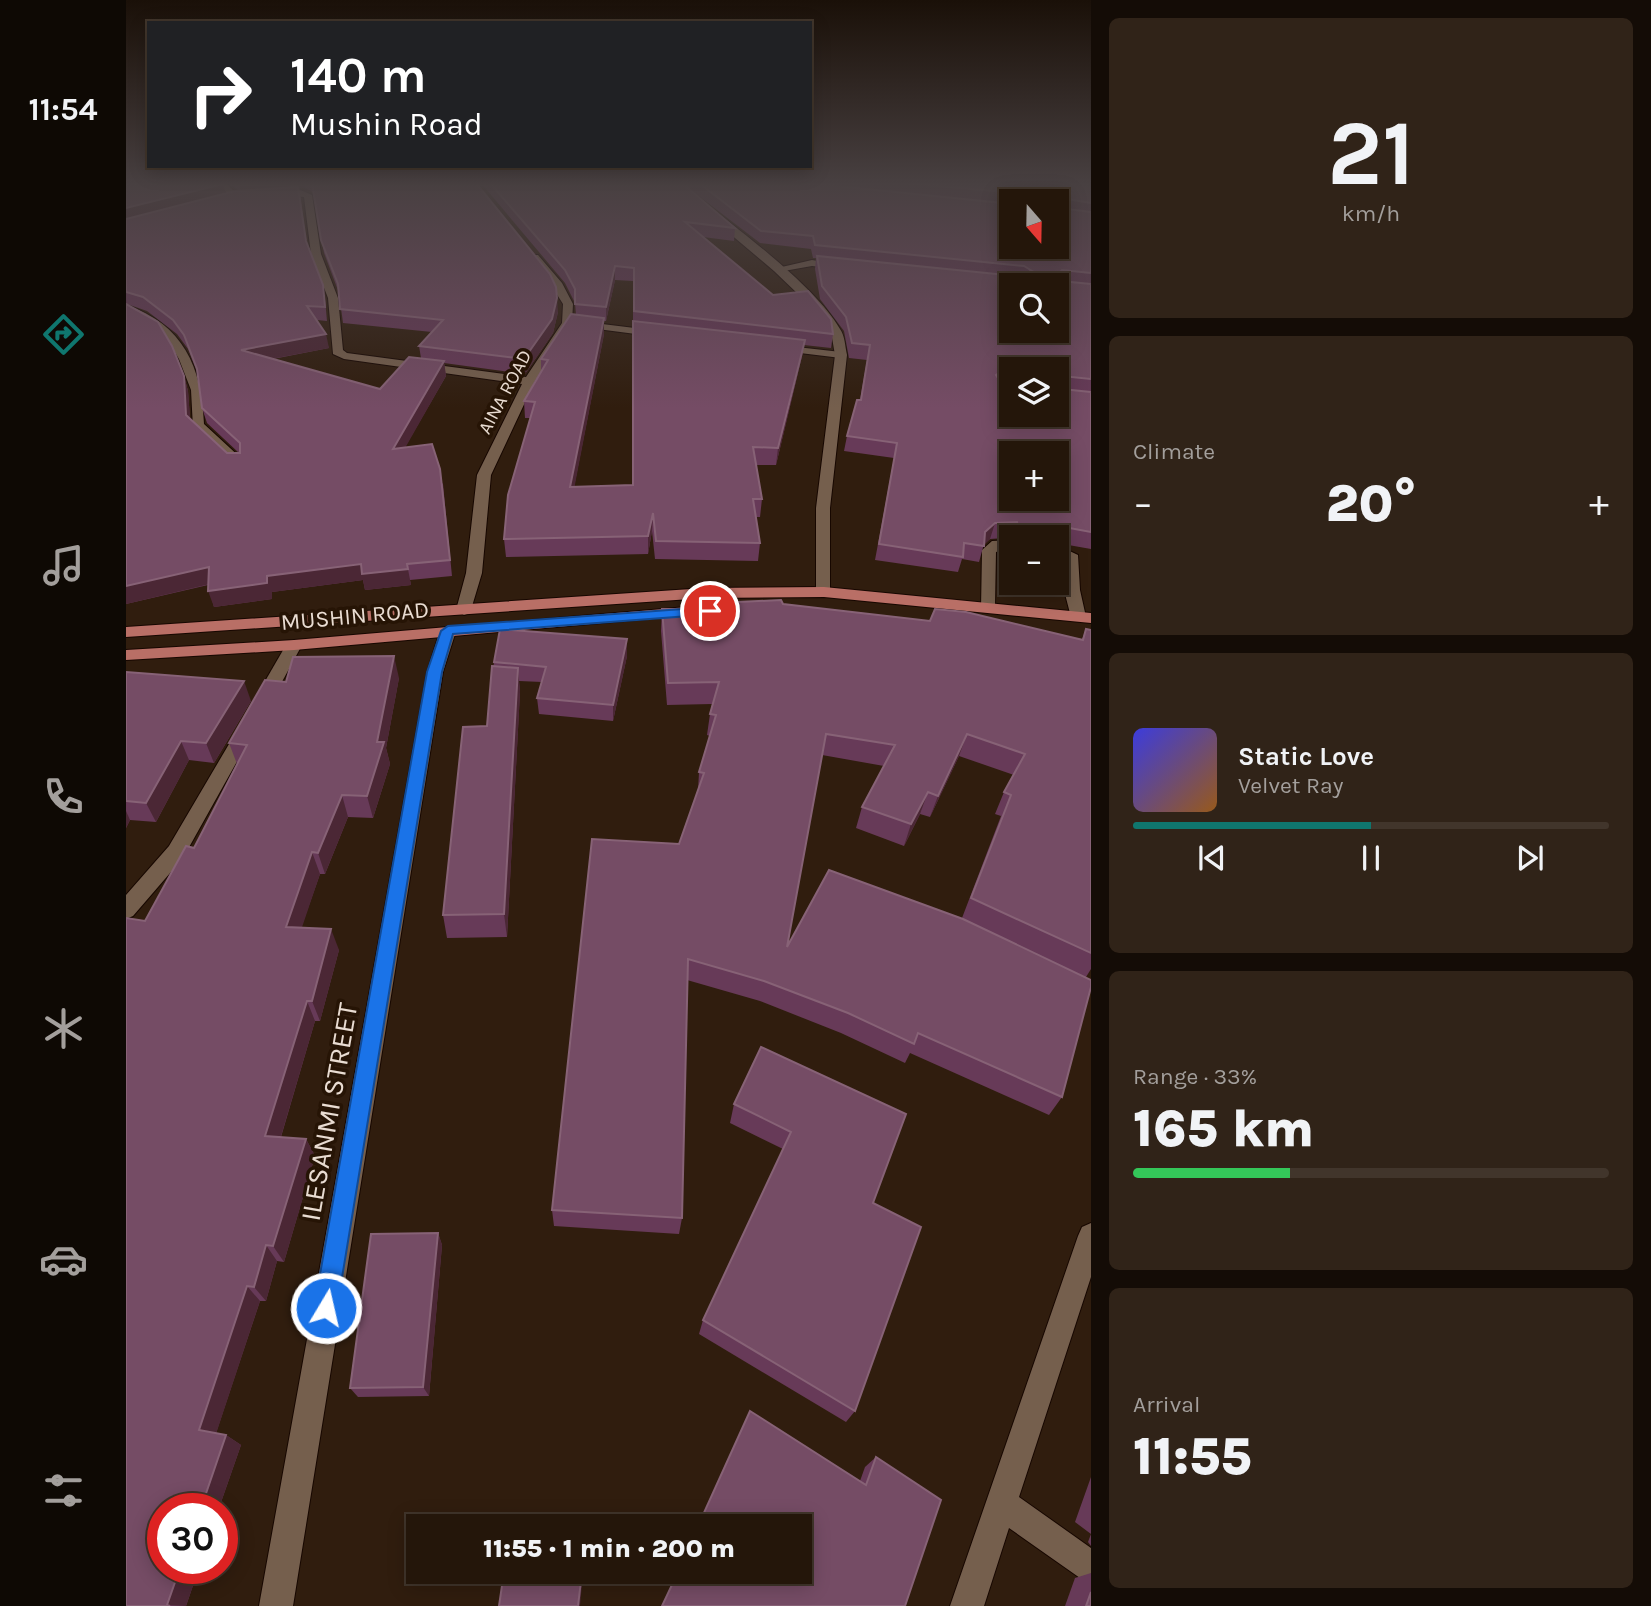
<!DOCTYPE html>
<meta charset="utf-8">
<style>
:root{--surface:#24160a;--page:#302318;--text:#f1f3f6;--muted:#a39f9c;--line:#41352b;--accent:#0f766e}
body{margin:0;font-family:Karla,sans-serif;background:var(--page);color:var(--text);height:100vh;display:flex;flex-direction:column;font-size:26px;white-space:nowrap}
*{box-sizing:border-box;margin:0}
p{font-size:23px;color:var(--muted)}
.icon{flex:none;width:38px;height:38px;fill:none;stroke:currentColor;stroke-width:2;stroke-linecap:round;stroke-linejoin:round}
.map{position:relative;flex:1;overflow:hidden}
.panel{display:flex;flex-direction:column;gap:18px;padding:18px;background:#140c06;width:560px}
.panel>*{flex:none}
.banner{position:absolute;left:21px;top:21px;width:665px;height:147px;border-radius:0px;box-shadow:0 4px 18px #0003,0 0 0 2px var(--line);background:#202124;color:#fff;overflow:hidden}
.needle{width:46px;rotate:160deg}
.fabs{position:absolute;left:873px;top:189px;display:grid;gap:14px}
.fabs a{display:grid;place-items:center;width:70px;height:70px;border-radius:0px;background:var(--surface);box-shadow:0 4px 18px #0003,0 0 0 2px var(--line);font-size:35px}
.speed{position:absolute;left:21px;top:1493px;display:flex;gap:14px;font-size:35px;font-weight:700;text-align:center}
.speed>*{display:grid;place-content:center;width:91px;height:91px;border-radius:50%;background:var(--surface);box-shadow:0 4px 18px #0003,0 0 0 2px var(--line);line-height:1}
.speed .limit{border:10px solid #d22;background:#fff;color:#111}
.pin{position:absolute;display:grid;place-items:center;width:60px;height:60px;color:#fff;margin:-30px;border:4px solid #fff;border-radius:50%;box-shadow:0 2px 7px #0007}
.me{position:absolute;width:77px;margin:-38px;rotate:9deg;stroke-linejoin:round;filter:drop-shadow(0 0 5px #0008)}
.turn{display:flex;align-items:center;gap:24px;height:147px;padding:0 28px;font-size:32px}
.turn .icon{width:91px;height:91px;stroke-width:2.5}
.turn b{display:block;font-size:49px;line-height:60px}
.big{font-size:52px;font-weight:800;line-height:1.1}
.panel .widget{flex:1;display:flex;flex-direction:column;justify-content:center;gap:10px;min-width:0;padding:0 24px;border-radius:10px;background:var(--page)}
.panel .dial{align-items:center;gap:0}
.dial b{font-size:91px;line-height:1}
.song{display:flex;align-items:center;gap:21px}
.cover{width:84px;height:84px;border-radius:10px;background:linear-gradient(135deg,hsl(240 70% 55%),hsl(30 70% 35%))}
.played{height:7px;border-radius:4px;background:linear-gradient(90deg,var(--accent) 50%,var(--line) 50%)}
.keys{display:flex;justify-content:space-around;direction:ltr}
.heat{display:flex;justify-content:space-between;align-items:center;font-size:38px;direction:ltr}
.charge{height:10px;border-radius:5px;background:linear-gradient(90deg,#34c759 33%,var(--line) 0)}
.trip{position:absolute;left:280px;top:1514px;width:406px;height:70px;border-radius:0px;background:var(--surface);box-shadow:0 4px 18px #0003,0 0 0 2px var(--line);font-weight:800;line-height:70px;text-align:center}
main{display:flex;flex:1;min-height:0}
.tab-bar{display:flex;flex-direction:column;width:126px;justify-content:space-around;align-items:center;background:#0e0904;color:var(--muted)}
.tab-bar .icon{width:49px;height:49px}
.tab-bar .selected{color:var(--accent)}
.tab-bar b{font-size:32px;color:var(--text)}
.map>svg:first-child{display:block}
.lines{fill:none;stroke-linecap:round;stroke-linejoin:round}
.service-casing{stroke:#170700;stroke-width:2}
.minor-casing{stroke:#170700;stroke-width:2}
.tertiary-casing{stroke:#170700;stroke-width:2}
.primary-casing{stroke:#170700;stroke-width:2}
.service{fill:#755f4d;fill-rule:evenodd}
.minor{fill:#755f4d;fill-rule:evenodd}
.tertiary{fill:#755f4d;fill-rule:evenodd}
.primary{fill:#b96f66;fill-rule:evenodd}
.wall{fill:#673a58;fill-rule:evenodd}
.shaded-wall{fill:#4b2735}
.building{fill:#754c65;stroke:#876276;stroke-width:2;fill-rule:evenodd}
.route{fill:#1a73e8;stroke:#114b97;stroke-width:2}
.labels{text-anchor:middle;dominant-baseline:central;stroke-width:7;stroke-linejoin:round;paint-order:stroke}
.far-street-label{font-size:19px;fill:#e9dcd2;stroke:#261405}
.street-label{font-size:23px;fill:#e9dcd2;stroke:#261405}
.near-street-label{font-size:28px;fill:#e9dcd2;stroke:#261405}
</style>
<main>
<nav class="tab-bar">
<b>11:54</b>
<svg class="icon selected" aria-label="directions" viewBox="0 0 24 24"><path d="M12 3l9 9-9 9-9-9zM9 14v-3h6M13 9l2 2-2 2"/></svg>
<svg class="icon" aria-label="music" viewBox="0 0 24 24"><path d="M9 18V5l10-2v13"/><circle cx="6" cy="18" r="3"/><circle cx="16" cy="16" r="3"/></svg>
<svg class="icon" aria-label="phone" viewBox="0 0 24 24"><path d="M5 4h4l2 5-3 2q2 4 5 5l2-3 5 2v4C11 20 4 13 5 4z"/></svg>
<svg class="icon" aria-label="climate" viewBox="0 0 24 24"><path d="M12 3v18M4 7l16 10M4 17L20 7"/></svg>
<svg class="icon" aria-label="car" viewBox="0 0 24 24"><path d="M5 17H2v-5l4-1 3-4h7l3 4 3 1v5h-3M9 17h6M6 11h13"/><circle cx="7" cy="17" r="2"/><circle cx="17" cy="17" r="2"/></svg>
<svg class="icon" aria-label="filters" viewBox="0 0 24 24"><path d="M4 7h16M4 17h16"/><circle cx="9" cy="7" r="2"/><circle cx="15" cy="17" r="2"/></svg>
</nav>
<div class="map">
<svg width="965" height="1606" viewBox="0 0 965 1606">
<rect width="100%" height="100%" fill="#301d0e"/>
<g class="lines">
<defs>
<g id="service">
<path d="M 886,540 L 886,548 L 870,552 L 869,606 L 867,609 L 855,609 L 856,550 L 866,541 Z"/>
<path d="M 931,545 L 952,555 L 954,590 L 960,617 L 958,621 L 946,621 L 939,594 L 889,588 L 881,583 L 886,579 L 886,583 L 938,584 L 938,557 L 931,554 Z"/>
</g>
<g id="minor">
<path d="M 90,183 L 99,183 L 116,198 L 109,200 Z"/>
<path d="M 172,189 L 186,195 L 195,254 L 212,298 L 217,350 L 221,353 L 400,377 L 436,323 L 437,304 L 406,255 L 412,255 L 436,283 L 447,304 L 446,323 L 409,381 L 365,475 L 356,573 L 344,613 L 338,615 L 330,610 L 340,573 L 351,475 L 396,384 L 218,359 L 207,354 L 202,298 L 185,254 L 178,197 L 144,194 Z"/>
<path d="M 686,260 L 721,266 L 716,269 L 686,266 L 652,272 L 647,269 Z"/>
<path d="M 0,305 C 57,324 76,367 78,424 L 117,460 L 117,466 L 107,466 L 67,428 L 65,390 L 53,359 L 38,334 L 0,312 Z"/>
<path d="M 452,321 L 533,331 L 539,334 L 533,337 L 448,326 L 448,322 Z"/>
<path d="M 653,345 L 715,352 L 721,355 L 715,358 L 649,350 L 647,348 Z"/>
<path d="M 322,626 L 330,631 L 317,672 L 167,1606 L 133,1606 L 301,672 L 314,631 Z"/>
<path d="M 168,640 L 176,645 L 145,702 L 136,708 L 130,706 L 127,702 L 160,645 Z"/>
<path d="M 119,725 L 128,731 L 57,858 L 7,916 L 0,919 L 0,895 L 43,846 L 113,727 Z"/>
<path d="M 965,1223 L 965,1277 L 893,1497 L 965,1548 L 965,1583 L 954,1578 L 883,1528 L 858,1606 L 824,1606 L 952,1236 L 956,1227 Z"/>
</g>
<path id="tertiary" d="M 544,183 L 553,183 C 598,219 687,282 714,329 C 719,336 719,346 721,355 L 704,508 L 704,595 L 698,597 L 690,592 L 690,508 L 709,355 L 705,332 L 696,317 L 648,271 Z"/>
<g id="primary">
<path d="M 698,587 L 965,613 L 965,623 L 698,597 L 580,598 L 0,637 L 0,627 L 580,588 Z"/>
<path d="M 561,607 L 569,612 L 567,615 L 168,650 L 0,660 L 0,650 L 168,640 Z"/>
</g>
</defs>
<use href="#service" class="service-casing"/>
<use href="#minor" class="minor-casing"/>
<use href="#tertiary" class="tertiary-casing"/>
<use href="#primary" class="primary-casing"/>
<use href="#service" class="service"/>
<use href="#minor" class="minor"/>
<use href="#tertiary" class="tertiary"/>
<use href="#primary" class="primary"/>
</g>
<g class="wall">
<path d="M 0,183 L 97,184 L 99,194 L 113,191 L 103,183 L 350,183 L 432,312 L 427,333 L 399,374 L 318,363 L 320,376 L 279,447 L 317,484 L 326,576 L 284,580 L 285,585 L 239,590 L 237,580 L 146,592 L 146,599 L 88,607 L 82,585 L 0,604 ZM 173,188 L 179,188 L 187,192 L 198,253 L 213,293 L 217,323 L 306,332 L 293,346 L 295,358 L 254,389 L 147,359 L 203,348 L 191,320 L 201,321 L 199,299 L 181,245 ZM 1,304 L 21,311 L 51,334 L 62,349 L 72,374 L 76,408 L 81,423 L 113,453 L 101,453 L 64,419 L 62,391 L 58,376 Z"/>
<path d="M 355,183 L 556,183 L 609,228 L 608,241 L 577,237 L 647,295 L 707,334 L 705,348 L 678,345 L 676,356 L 650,465 L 630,465 L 636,499 L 634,517 L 630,517 L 634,543 L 632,561 L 529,559 L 526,531 L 522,554 L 380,557 L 378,539 L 404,418 L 399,418 L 398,401 L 415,371 L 415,359 L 450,315 L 449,303 L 439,283 ZM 489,280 L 507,281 L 507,485 L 448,487 L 478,334 L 478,321 L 480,321 Z"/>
<path d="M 556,183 L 965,183 L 965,549 L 931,543 L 931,537 L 886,537 L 886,567 L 872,565 L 873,554 L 878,538 L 879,538 L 864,539 L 858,544 L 853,562 L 836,559 L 832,572 L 749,560 L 768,458 L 718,451 L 721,436 L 734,400 L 741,360 L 723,358 L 718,331 L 694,299 L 689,269 L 690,258 L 687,258 L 685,249 L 634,243 ZM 886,201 L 931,201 L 886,247 ZM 886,369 L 931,369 L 886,415 Z"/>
<path d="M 590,603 L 657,604 L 956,639 L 960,629 L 965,630 L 965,969 L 960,977 L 936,1097 L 923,1115 L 784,1053 L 779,1063 L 715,1033 L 634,1001 L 561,980 L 556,1218 L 553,1234 L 428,1226 L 426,1210 L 572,791 L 573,772 L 584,736 L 581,735 L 584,714 L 586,704 L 541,705 L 535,631 L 536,609 L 590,609 ZM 696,755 L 758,766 L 736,807 L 730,828 L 778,846 L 794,814 L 804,817 L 833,756 L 888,775 L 878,792 L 869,814 L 875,816 L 836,918 L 661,947 Z"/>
<path d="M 501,656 L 487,721 L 413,714 L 411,698 L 416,682 L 393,681 L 394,692 L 381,937 L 321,938 L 317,915 L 361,726 L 368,662 Z"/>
<path d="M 0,672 L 125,701 L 88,763 L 63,760 L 30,822 L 4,820 L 0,828 Z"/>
<path d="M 273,678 L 260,748 L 264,764 L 247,818 L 222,817 L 199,874 L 194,874 L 175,928 L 213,950 L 194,1021 L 189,1021 L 155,1137 L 180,1139 L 189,1156 L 158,1262 L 151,1261 L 140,1301 L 134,1301 L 90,1433 L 100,1435 L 115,1445 L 93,1508 L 37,1508 L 37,1568 L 73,1568 L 60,1606 L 0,1606 L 19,921 L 68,848 L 111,764 L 103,743 L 160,682 Z"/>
<path d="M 635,1047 L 747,1203 L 729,1411 L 720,1422 L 573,1334 L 577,1320 L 657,1149 L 604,1123 L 608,1104 Z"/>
<path d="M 312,1233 L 316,1245 L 303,1396 L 232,1397 L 224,1388 Z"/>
<path d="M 750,1457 L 779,1606 L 734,1481 L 739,1467 Z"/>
<path d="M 965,1477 L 965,1546 L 962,1542 L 965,1534 L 949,1522 Z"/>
<path d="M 965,1573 L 965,1606 L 939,1606 L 949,1578 Z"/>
</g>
<g class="shaded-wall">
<path d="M 113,183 L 178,183 L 179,188 L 173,188 L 182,254 L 115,192 Z"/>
<path d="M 97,184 L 100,196 L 0,222 L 0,208 Z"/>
<path d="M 489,266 L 489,280 L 480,321 L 480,307 Z"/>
<path d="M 431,298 L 432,312 L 427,333 L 399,374 L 398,359 Z"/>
<path d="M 478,318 L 478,334 L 445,505 L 444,487 Z"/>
<path d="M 200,334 L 203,348 L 119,364 L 115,350 Z"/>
<path d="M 679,340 L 676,356 L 650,465 L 652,448 Z"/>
<path d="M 318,361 L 320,376 L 270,464 L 267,449 Z"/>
<path d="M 879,369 L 874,383 L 870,375 Z"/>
<path d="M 58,376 L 62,391 L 65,430 L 60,415 Z"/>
<path d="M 527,513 L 526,531 L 522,554 L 522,536 Z"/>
<path d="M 869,523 L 864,539 L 857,546 L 859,532 Z"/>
<path d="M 235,564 L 281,564 L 285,585 L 239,590 L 237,580 L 146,592 L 146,599 L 88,607 L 82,591 L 141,576 Z"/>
<path d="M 83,567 L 88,583 L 0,604 L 0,586 Z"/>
<path d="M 501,639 L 501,656 L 487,721 L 487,705 Z"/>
<path d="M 268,656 L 273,678 L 260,748 L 264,764 L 247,818 L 241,796 Z"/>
<path d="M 392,668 L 394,692 L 381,937 L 378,914 Z"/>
<path d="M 118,681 L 125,701 L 88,763 L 80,743 Z"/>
<path d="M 841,734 L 833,756 L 804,817 L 812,796 Z"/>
<path d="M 55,741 L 63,760 L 30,822 L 20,803 Z"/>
<path d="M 802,792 L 794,814 L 778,846 L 785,824 Z"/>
<path d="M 216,795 L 222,817 L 199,874 L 192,853 Z"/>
<path d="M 0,811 L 4,820 L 0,828 Z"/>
<path d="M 186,852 L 194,874 L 169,948 L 160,927 Z"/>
<path d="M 205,929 L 213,950 L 194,1021 L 186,1001 Z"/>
<path d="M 181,1001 L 189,1021 L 150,1153 L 139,1136 Z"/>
<path d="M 180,1139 L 189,1156 L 158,1262 L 147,1246 Z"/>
<path d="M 312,1233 L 316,1245 L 303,1396 L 297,1387 Z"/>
<path d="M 140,1245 L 151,1261 L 140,1301 L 128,1287 Z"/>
<path d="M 121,1286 L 134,1301 L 88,1440 L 73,1430 Z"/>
<path d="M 100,1435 L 115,1445 L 93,1508 L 75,1508 Z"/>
<path d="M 54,1568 L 73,1568 L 60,1606 L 41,1605 Z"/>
<path d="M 456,1572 L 457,1572 L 454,1606 L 452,1606 Z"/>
</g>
<g class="building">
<path d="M 0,183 L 96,183 L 97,184 L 0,208 Z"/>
<path d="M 186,183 L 350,183 L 424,274 L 430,287 L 431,298 L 426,319 L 398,359 L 293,346 L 317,320 L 214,309 L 212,284 L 195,240 Z"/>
<path d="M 364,183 L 556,183 L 609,228 L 559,222 L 647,295 L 682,291 L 705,319 L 707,334 L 508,311 L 508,268 L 489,266 L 480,307 L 449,304 L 449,289 L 439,270 Z"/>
<path d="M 573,183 L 681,183 L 886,204 L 886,247 L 931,247 L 931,201 L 892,201 L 890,193 L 778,183 L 965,183 L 965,203 L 935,198 L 933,208 L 965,212 L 965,273 L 936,270 L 933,273 L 935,281 L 965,284 L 965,379 L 936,376 L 933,378 L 936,389 L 965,392 L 965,532 L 938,527 L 918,526 L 918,537 L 886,537 L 886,550 L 878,549 L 878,538 L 894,534 L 891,522 L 869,523 L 859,532 L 858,546 L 838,543 L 837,557 L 753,544 L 771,443 L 721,436 L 731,400 L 735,400 L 744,345 L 726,343 L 720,317 L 696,286 L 691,256 L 890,276 L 906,271 L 898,266 L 689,245 L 687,236 L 635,231 ZM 886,285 L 931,285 L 931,331 L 886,331 ZM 879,369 L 931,369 L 931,415 L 886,415 L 886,382 L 874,381 L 870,375 ZM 886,453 L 931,453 L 931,499 L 886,499 Z"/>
<path d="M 172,187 L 180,241 L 197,285 L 199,307 L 181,306 L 200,334 L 115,350 L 254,389 L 283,357 L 318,361 L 267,449 L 306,444 L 314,469 L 324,560 L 281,564 L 282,569 L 236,574 L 235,564 L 141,576 L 141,583 L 82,591 L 83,567 L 0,586 L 0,304 L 32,322 L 46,346 L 58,376 L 60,415 L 101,453 L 114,453 L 114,443 L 76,408 L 71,369 L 58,335 L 47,320 L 17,297 L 0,292 L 0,219 L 109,191 Z"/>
<path d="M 445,314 L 478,318 L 444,487 L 507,485 L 507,321 L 679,340 L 652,448 L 627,447 L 636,499 L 627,499 L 634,543 L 530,541 L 527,513 L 522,536 L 378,539 L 382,495 L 409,402 L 398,401 L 422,360 L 415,359 Z"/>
<path d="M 655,600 L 657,604 L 804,621 L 809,609 L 840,612 L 957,640 L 960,629 L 965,630 L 965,953 L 845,898 L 885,795 L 878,792 L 899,754 L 841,734 L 812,796 L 802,792 L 785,824 L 736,807 L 769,745 L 700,734 L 661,947 L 703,870 L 837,919 L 965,980 L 965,987 L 936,1097 L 792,1033 L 788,1044 L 722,1013 L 638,981 L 562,959 L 556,1218 L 426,1210 L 466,839 L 553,844 L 578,773 L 573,772 L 590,715 L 584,714 L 593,682 L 542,683 L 536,609 L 592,609 L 590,603 Z"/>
<path d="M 374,629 L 501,639 L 487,705 L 411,698 L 420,667 L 368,662 Z"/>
<path d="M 268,656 L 251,742 L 258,742 L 241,796 L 216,795 L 192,853 L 186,852 L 160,927 L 205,929 L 186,1001 L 181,1001 L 139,1136 L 180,1139 L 147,1246 L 140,1245 L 128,1287 L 121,1286 L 73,1430 L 100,1435 L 75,1508 L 37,1508 L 37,1568 L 54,1568 L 41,1605 L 44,1606 L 0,1606 L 0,918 L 19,921 L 60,846 L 68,848 L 121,745 L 103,743 L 139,680 L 160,682 L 167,657 Z"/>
<path d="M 366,666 L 392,668 L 378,914 L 317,915 L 337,727 L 361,726 Z"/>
<path d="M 0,672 L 118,681 L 80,743 L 55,741 L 20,803 L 0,801 Z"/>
<path d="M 635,1047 L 780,1114 L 747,1203 L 795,1227 L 729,1411 L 577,1320 L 665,1132 L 608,1104 Z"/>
<path d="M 312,1233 L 297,1387 L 224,1388 L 245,1234 Z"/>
<path d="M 624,1411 L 740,1485 L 750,1457 L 815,1500 L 779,1606 L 536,1606 L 552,1572 L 674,1572 L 674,1526 L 572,1526 Z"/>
<path d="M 385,1516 L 460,1524 L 460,1526 L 384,1526 Z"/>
<path d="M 378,1572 L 456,1572 L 452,1606 L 373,1606 Z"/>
<path d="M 965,1592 L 965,1606 L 960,1606 Z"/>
</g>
<linearGradient id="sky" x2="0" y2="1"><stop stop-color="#1a1008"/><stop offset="0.45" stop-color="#484041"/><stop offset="1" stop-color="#484041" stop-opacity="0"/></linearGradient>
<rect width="965" height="408" fill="url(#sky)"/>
<path class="route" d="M 584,607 L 589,608 L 589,614 L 327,634 L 316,672 L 211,1308 L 208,1316 L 200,1320 L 191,1316 L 188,1308 L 301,672 L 315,631 L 322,626 Z"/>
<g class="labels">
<g class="far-street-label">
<text transform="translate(379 392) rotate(-62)">AINA ROAD</text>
</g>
<g class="street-label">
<text transform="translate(229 616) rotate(-5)">MUSHIN ROAD</text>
</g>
<g class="near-street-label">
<text transform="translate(203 1112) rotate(-80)">ILESANMI STREET</text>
</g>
</g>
</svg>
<div class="fabs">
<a><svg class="needle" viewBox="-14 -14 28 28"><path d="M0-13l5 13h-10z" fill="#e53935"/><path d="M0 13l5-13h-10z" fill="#a39f9c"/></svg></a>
<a><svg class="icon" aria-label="search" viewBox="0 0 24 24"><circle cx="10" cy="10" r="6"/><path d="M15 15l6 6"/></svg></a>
<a><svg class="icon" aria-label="layers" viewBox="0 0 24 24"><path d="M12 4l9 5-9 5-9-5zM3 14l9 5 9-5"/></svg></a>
<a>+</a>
<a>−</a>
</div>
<div class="speed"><div class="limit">30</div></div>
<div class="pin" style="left:584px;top:611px;background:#d93025"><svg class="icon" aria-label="arrive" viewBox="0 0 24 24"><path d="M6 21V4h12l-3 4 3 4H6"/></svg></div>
<svg class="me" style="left:200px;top:1308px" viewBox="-20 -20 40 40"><circle r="17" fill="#1a73e8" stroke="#fff" stroke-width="3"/><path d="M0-11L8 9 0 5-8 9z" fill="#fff"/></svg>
<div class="trip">11:55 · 1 min · 200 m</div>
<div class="banner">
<div class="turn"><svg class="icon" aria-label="right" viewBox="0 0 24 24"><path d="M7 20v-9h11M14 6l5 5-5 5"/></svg><div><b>140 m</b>Mushin Road</div></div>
</div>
</div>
<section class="panel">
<div class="widget dial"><b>21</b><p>km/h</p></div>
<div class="widget"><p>Climate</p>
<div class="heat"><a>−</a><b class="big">20°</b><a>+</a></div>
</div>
<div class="widget">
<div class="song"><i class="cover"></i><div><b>Static Love</b><p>Velvet Ray</p></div></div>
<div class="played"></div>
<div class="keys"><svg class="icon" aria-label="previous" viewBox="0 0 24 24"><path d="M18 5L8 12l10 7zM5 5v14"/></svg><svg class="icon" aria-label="pause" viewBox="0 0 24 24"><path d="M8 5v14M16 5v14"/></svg><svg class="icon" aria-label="next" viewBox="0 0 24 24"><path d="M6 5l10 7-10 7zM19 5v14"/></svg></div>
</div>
<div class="widget"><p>Range · 33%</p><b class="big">165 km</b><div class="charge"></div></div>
<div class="widget"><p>Arrival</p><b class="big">11:55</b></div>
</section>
</main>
